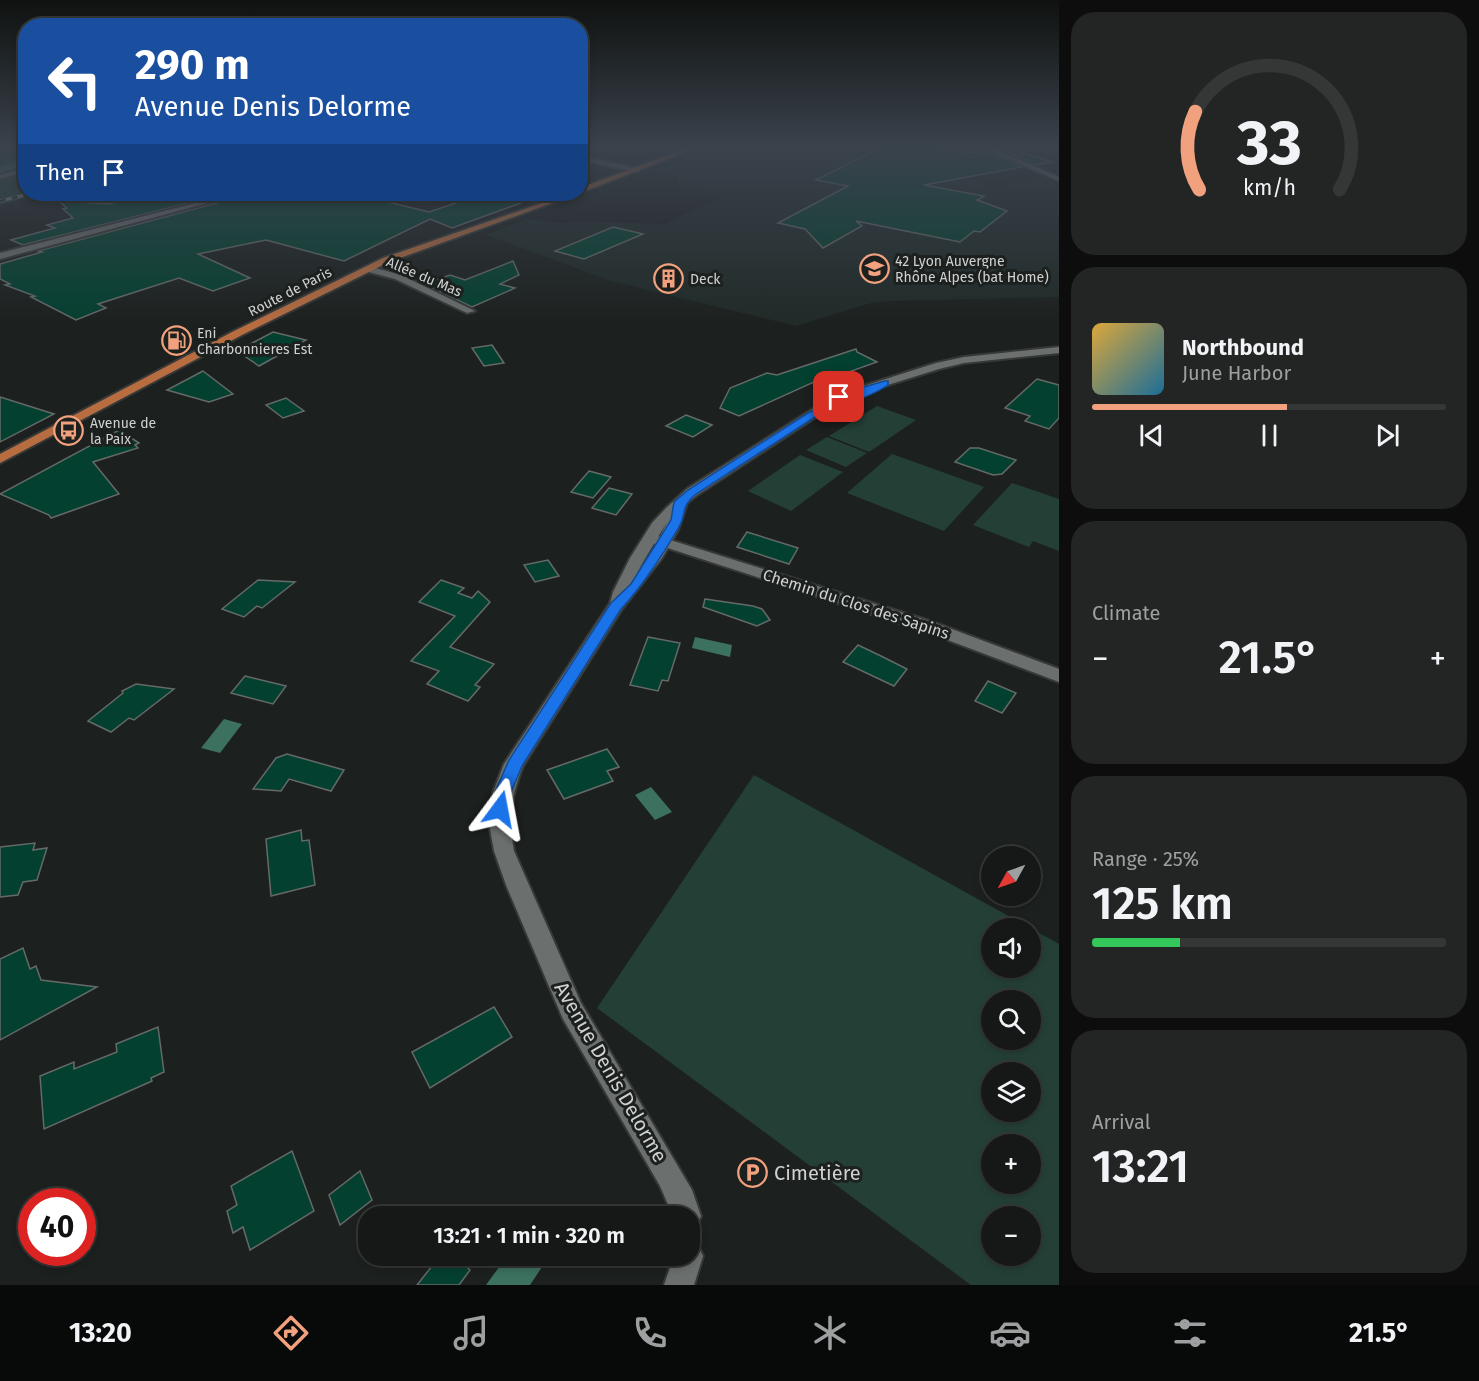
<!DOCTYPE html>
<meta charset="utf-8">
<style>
:root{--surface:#151816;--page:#222523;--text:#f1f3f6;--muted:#9da0a1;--line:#343735;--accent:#f1a17d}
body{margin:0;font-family:"Fira Sans",sans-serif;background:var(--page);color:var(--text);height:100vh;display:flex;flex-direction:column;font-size:22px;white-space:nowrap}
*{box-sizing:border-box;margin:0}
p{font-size:20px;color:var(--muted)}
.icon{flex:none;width:33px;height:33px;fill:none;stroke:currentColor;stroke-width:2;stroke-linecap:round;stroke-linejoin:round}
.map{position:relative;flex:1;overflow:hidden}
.sheet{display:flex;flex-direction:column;gap:12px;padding:12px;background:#0c0d0c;width:420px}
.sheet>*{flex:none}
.top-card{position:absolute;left:18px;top:18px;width:570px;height:183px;border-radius:24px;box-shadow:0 3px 9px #0003,0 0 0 2px var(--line);background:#1a4fa0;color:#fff;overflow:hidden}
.needle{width:39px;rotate:230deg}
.controls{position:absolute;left:981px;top:846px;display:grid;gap:12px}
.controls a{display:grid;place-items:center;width:60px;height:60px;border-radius:50%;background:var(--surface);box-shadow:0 3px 9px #0003,0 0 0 2px var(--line);font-size:30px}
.speed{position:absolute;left:18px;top:1188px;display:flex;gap:12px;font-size:30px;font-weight:700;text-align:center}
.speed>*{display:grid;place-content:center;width:78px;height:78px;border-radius:50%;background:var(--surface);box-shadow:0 3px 9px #0003,0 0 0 2px var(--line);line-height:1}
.speed .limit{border:9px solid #d22;background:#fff;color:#111}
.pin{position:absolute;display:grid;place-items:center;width:51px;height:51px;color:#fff;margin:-26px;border-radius:12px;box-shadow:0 3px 9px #0006}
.me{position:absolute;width:66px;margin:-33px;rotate:13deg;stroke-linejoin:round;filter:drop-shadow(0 0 4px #0008)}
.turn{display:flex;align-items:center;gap:21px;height:126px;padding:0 18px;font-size:27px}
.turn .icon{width:78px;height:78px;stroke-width:2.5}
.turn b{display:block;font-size:42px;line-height:51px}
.then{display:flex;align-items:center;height:57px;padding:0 18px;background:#0003;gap:12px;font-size:22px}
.big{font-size:45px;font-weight:600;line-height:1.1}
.sheet .card{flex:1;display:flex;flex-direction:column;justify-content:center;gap:9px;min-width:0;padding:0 21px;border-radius:24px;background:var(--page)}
.sheet .dial{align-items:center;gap:0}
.dial svg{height:156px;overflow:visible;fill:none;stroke:var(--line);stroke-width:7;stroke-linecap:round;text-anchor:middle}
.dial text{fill:var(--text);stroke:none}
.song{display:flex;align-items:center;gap:18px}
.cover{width:72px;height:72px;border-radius:9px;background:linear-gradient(135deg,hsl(40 70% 55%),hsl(200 70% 35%))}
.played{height:6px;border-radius:3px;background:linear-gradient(90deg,var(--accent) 55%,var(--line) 55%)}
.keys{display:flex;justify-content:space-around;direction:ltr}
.heat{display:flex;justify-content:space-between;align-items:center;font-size:33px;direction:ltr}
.charge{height:9px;border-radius:4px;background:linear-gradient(90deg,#34c759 25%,var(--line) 0)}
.trip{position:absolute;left:358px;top:1206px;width:342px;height:60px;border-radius:24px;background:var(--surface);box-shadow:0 3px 9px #0003,0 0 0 2px var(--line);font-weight:600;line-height:60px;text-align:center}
.tab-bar{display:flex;height:96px;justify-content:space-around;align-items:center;background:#080a09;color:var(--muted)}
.tab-bar .icon{width:42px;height:42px}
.tab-bar .active{color:var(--accent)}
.tab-bar b{font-size:27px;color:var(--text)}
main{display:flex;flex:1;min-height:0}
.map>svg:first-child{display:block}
.built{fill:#202a27}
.green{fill:#244036;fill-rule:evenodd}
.water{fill:#3d715f}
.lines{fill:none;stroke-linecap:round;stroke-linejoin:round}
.river{fill:#3d715f;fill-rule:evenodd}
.building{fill:#044030;stroke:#656968;stroke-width:1.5}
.minor-casing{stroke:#373938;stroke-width:4}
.tertiary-casing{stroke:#373938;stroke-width:4}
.primary-casing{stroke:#373938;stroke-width:4}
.minor{fill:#6b6f6d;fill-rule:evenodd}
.tertiary{fill:#6b6f6d;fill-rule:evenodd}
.primary{fill:#b86d41;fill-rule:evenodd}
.rail-casing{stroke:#878988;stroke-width:3}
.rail{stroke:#1c201e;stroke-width:2;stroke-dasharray:6;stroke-linecap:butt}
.route{fill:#1a73e8;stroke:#114b97;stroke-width:1.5}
.labels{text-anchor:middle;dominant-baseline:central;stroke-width:6;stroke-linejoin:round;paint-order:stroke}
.far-poi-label{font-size:14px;fill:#d0d2d1;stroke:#1c201e;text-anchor:start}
.far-street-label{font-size:14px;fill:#d0d2d1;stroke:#1c201e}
.street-label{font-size:16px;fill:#d0d2d1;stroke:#1c201e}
.near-street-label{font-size:20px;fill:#d0d2d1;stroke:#1c201e}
.near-poi-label{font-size:20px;fill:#d0d2d1;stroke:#1c201e;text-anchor:start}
</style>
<main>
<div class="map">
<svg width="1059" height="1285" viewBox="0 0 1059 1285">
<rect width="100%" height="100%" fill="#1c201e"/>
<path class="built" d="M 717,146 L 838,146 L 996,186 L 1044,177 L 1059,183 L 1059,297 L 890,301 L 871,303 L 796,326 L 611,281 L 486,235 L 527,219 L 562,223 L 578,221 L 665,224 L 722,197 L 677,187 L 679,178 L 651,172 Z"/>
<g class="green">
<path d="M 25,146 L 26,194 L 39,194 L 0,205 L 0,147 Z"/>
<path d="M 877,406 L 916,420 L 869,452 L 829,436 Z"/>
<path d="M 827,437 L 867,453 L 846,467 L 806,450 Z"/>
<path d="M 892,454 L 984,487 L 944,531 L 847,493 Z"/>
<path d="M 800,455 L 843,472 L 791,511 L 748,491 Z"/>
<path d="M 1012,483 L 1059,499 L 1059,551 L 1033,541 L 1029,547 L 973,525 Z"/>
<path d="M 754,775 L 1059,944 L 1059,1285 L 971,1285 L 597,1008 ZM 1030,928 L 1030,968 L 992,968 L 992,928 ZM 1030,1000 L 1030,1040 L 992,1040 L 992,1000 ZM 992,1072 L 1030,1072 L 1030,1112 L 992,1112 ZM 992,1144 L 1030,1144 L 1030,1184 L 992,1184 ZM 1030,1216 L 1030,1256 L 992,1256 L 992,1216 Z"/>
</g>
<g class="water">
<path d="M 695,637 L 732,645 L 730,657 L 692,648 Z"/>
<path d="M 224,719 L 242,724 L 220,753 L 201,748 Z"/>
<path d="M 651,787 L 672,812 L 655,820 L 635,795 Z"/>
<path d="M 507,1256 L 540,1256 L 546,1261 L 530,1285 L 486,1285 Z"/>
</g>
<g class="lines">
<path class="river" d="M 26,159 L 26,170 L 0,178 L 0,167 Z"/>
</g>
<g class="building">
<path d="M 884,146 L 925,146 L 969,153 L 985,151 L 1022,167 L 924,185 L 984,196 L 977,200 L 1007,211 L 980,232 L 974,231 L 960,242 L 856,221 L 862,226 L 823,248 L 805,229 L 778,223 L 848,186 L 816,180 Z"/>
<path d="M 1007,148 L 1052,162 L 1036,165 L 1001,149 Z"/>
<path d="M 152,194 L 166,195 L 178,201 L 185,194 L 224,194 L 23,245 L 11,240 L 55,228 L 47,225 L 73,218 L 63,209 L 67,208 L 59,201 L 108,204 Z"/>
<path d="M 243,194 L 355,194 L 429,212 L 471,198 L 471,194 L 540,194 L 540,196 L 452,228 L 430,219 L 344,261 L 266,240 L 198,254 L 250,278 L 213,291 L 179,278 L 98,304 L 106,308 L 76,320 L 31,297 L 35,296 L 5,285 L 10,284 L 0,279 L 0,264 L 42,252 L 38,251 L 242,196 Z"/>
<path d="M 613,227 L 643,234 L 584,259 L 555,251 Z"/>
<path d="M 513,261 L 519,275 L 500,284 L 515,288 L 472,307 L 424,284 L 450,275 L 465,280 Z"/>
<path d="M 273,332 L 306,340 L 259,366 L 237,351 Z"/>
<path d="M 492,345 L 504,363 L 484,366 L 472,348 Z"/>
<path d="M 856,349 L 857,352 L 877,362 L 832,378 L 827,376 L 739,416 L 720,408 L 730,388 L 767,373 L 777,375 Z"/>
<path d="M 203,371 L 233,394 L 209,402 L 167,390 Z"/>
<path d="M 1037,379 L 1059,385 L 1059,418 L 1049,429 L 1025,421 L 1030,416 L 1005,408 Z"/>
<path d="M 0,397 L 54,414 L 0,442 Z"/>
<path d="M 286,398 L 304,411 L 283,418 L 266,405 Z"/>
<path d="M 686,415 L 712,425 L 693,437 L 666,426 Z"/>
<path d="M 119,430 L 139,443 L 135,445 L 138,448 L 93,462 L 119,494 L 51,518 L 49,515 L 0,494 Z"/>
<path d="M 970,448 L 979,448 L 1016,460 L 1002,474 L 993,475 L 955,462 Z"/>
<path d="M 589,471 L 611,477 L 593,498 L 571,492 Z"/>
<path d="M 609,488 L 632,494 L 616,515 L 592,508 Z"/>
<path d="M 747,532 L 798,548 L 789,564 L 737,547 Z"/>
<path d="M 548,560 L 559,576 L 535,582 L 524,565 Z"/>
<path d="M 258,580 L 295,582 L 262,608 L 257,606 L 244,617 L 222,609 Z"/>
<path d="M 441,580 L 464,588 L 458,593 L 472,598 L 478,591 L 490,602 L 450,647 L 494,664 L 475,685 L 480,687 L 468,701 L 427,684 L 439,671 L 411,661 L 455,616 L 419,602 Z"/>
<path d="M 705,599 L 753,606 L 762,609 L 770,620 L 757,626 L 703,607 Z"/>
<path d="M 648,637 L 680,643 L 668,681 L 662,680 L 658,691 L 630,685 Z"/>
<path d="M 858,645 L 883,657 L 907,669 L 894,686 L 843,662 Z"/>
<path d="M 245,676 L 286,686 L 273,704 L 231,693 Z"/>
<path d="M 988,681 L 1016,693 L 1002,713 L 975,701 Z"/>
<path d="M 136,684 L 174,689 L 134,720 L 129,718 L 111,732 L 88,721 L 123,693 L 122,691 Z"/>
<path d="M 607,749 L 619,767 L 607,771 L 613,781 L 564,799 L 547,770 Z"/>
<path d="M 287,754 L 344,770 L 331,791 L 289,779 L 281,791 L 253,789 L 276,758 Z"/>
<path d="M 301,830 L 302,841 L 309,840 L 315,885 L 271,896 L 266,839 Z"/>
<path d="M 35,843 L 33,850 L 47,848 L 37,880 L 23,882 L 18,895 L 0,897 L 0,847 Z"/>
<path d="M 23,948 L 30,969 L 36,966 L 41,980 L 97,987 L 0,1040 L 0,959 Z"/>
<path d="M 494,1007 L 512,1037 L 430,1088 L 412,1052 Z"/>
<path d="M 158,1027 L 164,1072 L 151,1078 L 152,1081 L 44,1129 L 40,1076 L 74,1062 L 74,1069 L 117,1052 L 116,1044 Z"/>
<path d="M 292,1151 L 314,1211 L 250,1250 L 243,1227 L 233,1233 L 227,1211 L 237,1205 L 231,1186 Z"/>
<path d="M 360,1171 L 372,1200 L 340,1225 L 329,1195 Z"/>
<path d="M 440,1256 L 456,1256 L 470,1270 L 459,1285 L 417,1285 Z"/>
</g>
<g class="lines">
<defs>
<g id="minor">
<path d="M 580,156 L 637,168 L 640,170 L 637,172 L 580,160 Z"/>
<path d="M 26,168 L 26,172 L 0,179 L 0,175 Z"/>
<path d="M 231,194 L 241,194 L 0,259 L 0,253 Z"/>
<path d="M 368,266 L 401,275 L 475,311 L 467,313 L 395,279 L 365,271 L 365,267 Z"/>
<path d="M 651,534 L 933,622 L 1059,669 L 1059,682 L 921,630 L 646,541 L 644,538 L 646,535 Z"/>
</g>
<g id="tertiary">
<path d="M 979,146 L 988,146 L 1059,177 L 1059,181 Z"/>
<path d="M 1059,347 L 1059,353 L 964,363 L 939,369 L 843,399 L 697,495 L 687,503 L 678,530 L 662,558 L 622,609 L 523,766 C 511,796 508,819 514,851 L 581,1003 L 692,1190 L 701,1216 L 697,1226 L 690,1229 L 690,1216 L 673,1216 L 660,1186 L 563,1019 L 506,885 L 494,851 L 490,829 L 493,792 L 504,764 L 610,603 L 613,592 L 630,558 L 652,523 L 666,508 L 687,489 L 835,395 L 936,363 L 964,357 ZM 667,522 L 656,544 L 637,572 Z"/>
<path d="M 690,1242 L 698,1246 L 703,1256 L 694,1285 L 664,1285 L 674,1256 L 690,1256 Z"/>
</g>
<g id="primary">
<path d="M 692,146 L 702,146 L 580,193 L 580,188 Z"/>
<path d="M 568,194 L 577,194 L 389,262 L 242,335 L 0,463 L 0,454 L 234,331 L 383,258 Z"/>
</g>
</defs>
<use href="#minor" class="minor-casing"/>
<use href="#tertiary" class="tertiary-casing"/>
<use href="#primary" class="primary-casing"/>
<use href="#minor" class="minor"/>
<use href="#tertiary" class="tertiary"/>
<use href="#primary" class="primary"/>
<defs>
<path id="rail" d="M 0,201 L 29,194"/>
</defs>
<use href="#rail" class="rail-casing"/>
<use href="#rail" class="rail"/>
</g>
<linearGradient id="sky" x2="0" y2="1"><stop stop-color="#0f1210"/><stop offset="0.45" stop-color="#3a424c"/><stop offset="1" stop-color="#3a424c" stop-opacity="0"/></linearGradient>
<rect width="1059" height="326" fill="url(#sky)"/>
<path class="route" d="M 885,381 L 888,381 L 888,385 C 866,400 839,405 815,417 L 696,494 C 679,509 688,511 679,527 C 662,556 644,584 621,609 L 522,766 L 511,792 L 506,814 L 500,816 L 494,814 L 492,809 L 495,792 L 509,760 L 611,603 L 631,584 L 671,520 L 674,502 L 688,490 L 808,413 L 838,400 L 835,397 L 836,395 Z"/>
<defs>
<symbol id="university-ring" viewBox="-11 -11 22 22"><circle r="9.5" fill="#1c201e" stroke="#f1a17d" stroke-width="1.5"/><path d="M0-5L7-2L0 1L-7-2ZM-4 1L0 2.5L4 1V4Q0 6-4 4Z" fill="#f1a17d"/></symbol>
<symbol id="building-ring" viewBox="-11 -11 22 22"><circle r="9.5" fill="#1c201e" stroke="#f1a17d" stroke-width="1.5"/><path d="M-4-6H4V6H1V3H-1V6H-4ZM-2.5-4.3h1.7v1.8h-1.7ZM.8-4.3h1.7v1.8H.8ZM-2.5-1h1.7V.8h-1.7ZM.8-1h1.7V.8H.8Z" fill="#f1a17d"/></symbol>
<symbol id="fuel-ring" viewBox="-11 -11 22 22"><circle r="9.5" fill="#1c201e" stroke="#f1a17d" stroke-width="1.5"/><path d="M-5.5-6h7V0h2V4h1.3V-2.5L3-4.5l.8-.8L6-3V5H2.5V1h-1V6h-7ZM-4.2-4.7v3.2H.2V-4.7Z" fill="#f1a17d"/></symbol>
<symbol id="bus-ring" viewBox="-11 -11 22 22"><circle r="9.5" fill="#1c201e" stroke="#f1a17d" stroke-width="1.5"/><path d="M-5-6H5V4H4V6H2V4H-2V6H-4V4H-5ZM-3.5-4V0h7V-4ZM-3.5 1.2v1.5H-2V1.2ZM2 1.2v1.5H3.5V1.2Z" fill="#f1a17d"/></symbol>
<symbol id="parking-ring" viewBox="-11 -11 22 22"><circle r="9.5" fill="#1c201e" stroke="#f1a17d" stroke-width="1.5"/><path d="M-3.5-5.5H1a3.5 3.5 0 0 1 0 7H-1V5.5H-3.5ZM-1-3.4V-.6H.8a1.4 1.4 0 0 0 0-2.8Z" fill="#f1a17d"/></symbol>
</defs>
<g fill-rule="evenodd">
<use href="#university-ring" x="858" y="252" width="33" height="33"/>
<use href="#building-ring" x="652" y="262" width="33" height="33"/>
<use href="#fuel-ring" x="160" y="324" width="33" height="33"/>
<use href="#bus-ring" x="52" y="414" width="33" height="33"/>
<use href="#parking-ring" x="736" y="1156" width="33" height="33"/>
</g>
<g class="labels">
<g class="far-poi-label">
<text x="895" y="261">42 Lyon Auvergne<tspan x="895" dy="16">Rhône Alpes (bat Home)</tspan></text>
<text x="690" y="279">Deck</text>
<text x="197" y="333">Eni<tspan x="197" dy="16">Charbonnieres Est</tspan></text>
<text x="90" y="423">Avenue de<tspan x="90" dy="16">la Paix</tspan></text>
</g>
<g class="far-street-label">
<text transform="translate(424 277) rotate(23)">Allée du Mas</text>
<text transform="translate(290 292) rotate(-27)">Route de Paris</text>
</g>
<g class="street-label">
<text transform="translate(856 604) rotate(18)">Chemin du Clos des Sapins</text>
</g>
<g class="near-street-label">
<text transform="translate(611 1072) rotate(60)">Avenue Denis Delorme</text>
</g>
<g class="near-poi-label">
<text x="774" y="1173">Cimetière</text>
</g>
</g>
</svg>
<div class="controls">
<a><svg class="needle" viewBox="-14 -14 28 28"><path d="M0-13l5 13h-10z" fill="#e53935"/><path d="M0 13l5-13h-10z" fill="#9da0a1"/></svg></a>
<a><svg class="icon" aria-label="sound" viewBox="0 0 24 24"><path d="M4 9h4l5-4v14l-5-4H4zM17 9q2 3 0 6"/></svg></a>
<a><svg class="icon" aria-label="search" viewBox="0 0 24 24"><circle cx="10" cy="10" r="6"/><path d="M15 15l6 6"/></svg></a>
<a><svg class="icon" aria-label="layers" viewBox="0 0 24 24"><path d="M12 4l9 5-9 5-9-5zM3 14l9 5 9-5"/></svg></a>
<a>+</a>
<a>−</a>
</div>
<div class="speed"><div class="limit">40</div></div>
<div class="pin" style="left:839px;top:397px;background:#d93025"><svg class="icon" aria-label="arrive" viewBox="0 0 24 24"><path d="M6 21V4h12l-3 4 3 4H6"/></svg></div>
<svg class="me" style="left:500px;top:809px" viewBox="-20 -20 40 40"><path d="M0-17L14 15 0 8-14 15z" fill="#1a73e8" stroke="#fff" stroke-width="4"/></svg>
<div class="trip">13:21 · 1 min · 320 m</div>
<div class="top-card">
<div class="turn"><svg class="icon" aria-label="left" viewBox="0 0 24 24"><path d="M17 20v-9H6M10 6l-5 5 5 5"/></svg><div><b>290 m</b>Avenue Denis Delorme</div></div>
<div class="then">Then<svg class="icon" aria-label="arrive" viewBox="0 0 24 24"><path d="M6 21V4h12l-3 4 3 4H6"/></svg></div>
</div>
</div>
<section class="sheet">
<div class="card dial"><svg viewBox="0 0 100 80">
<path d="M14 69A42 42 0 1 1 86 69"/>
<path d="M14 69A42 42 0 0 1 12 29" stroke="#f1a17d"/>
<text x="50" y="56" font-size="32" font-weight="700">33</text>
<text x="50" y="72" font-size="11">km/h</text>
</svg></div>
<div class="card">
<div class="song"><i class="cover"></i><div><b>Northbound</b><p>June Harbor</p></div></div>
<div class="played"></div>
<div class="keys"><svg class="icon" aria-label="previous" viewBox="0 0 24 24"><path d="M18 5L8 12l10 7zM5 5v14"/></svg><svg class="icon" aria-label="pause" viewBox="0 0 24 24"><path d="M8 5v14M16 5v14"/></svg><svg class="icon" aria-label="next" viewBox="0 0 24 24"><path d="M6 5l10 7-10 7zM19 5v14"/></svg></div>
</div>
<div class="card"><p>Climate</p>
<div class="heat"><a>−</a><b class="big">21.5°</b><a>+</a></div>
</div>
<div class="card"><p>Range · 25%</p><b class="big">125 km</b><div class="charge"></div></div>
<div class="card"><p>Arrival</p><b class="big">13:21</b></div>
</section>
</main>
<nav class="tab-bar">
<b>13:20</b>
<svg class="icon active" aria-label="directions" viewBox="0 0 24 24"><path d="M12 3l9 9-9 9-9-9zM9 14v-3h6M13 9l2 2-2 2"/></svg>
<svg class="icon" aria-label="music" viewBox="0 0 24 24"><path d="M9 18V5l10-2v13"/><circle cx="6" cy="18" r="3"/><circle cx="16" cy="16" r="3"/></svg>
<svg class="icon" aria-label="phone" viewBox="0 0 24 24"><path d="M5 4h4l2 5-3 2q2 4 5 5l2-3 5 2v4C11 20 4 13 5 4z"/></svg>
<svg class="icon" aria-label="climate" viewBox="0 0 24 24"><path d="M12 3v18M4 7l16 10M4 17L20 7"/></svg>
<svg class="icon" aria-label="car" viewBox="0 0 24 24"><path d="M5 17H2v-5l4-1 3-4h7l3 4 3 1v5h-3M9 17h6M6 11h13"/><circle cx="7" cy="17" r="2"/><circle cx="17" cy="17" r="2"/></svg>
<svg class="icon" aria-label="filters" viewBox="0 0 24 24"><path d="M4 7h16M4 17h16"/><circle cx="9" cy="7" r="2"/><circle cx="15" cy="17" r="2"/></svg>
<b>21.5°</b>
</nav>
